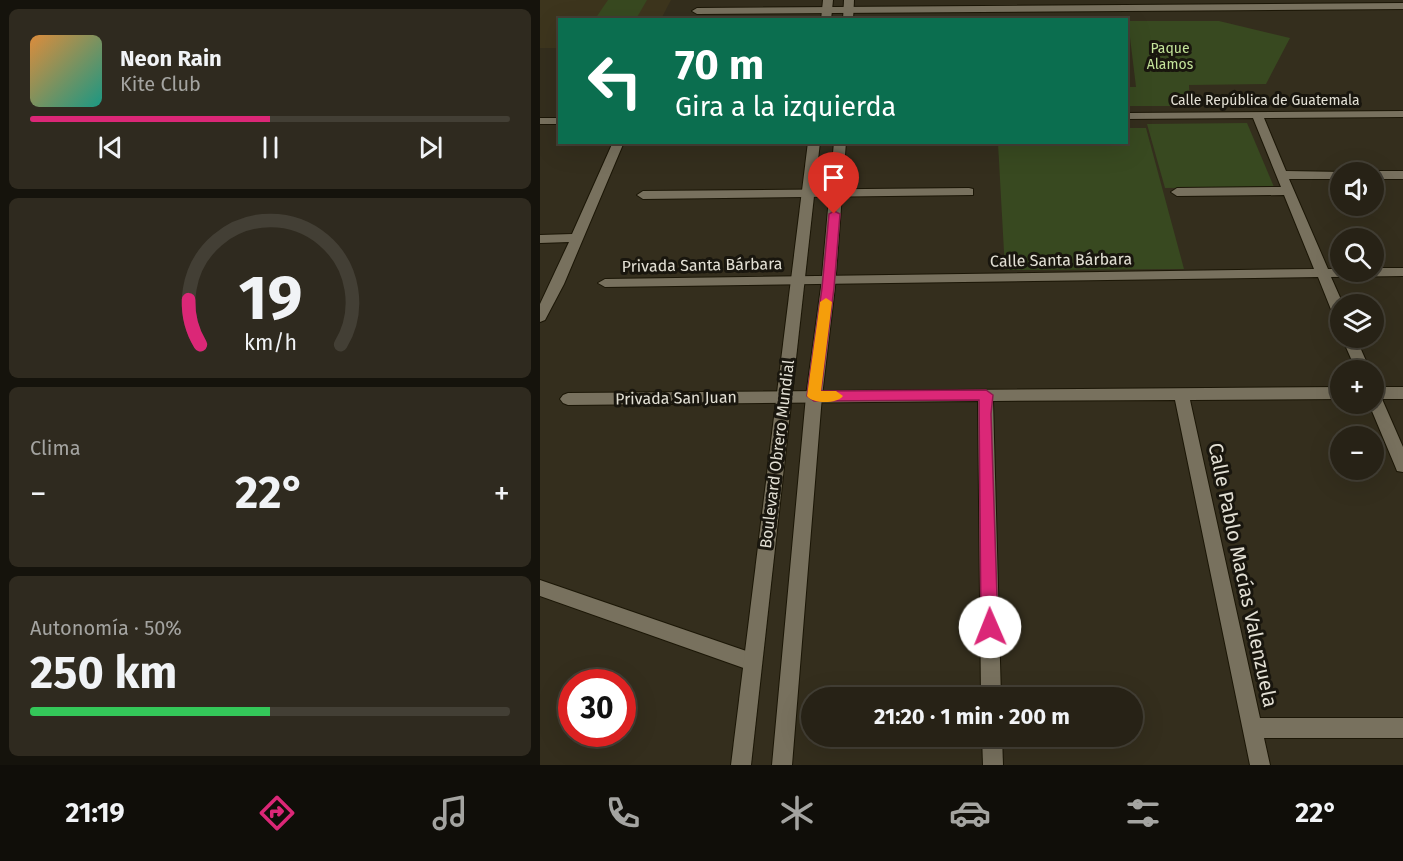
<!DOCTYPE html>
<html lang="es">
<meta charset="utf-8">
<style>
:root{--surface:#272216;--page:#2f2a1f;--text:#f1f3f6;--muted:#a4a4a1;--line:#433f35;--accent:#db2777}
body{margin:0;font-family:"Fira Sans",sans-serif;background:var(--page);color:var(--text);height:100vh;display:flex;flex-direction:column;font-size:22px;white-space:nowrap}
*{box-sizing:border-box;margin:0}
p{font-size:20px;color:var(--muted)}
.icon{flex:none;width:33px;height:33px;fill:none;stroke:currentColor;stroke-width:2;stroke-linecap:round;stroke-linejoin:round}
.map{position:relative;flex:1;overflow:hidden}
.sheet{display:flex;flex-direction:column;gap:9px;padding:9px;background:#15130c;width:540px}
.sheet>*{flex:none}
.guide{position:absolute;left:18px;top:18px;width:570px;height:126px;border-radius:0px;box-shadow:0 6px 24px #0002,0 0 0 2px var(--line);background:#0b6e4f;color:#fff;overflow:hidden}
.buttons{position:absolute;left:790px;top:162px;display:grid;gap:12px}
.buttons a{display:grid;place-items:center;width:54px;height:54px;border-radius:50%;background:var(--surface);box-shadow:0 6px 24px #0002,0 0 0 2px var(--line);font-size:30px}
.speed{position:absolute;left:18px;top:669px;display:flex;gap:12px;font-size:30px;font-weight:700;text-align:center}
.speed>*{display:grid;place-content:center;width:78px;height:78px;border-radius:50%;background:var(--surface);box-shadow:0 6px 24px #0002,0 0 0 2px var(--line);line-height:1}
.speed .limit{border:9px solid #d22;background:#fff;color:#111}
.pin{position:absolute;display:grid;place-items:center;width:51px;height:51px;color:#fff;margin:-62px -26px;border-radius:50% 50% 50% 0;rotate:-45deg;box-shadow:0 0 6px #0007}
.pin .icon{rotate:45deg}
.me{position:absolute;width:66px;margin:-33px;rotate:359deg;stroke-linejoin:round;filter:drop-shadow(0 0 4px #0008)}
.turn{display:flex;align-items:center;gap:21px;height:126px;padding:0 18px;font-size:27px}
.turn .icon{width:78px;height:78px;stroke-width:2.5}
.turn b{display:block;font-size:42px;line-height:51px}
.big{font-size:45px;font-weight:700;line-height:1.1}
.sheet .card{flex:1;display:flex;flex-direction:column;justify-content:center;gap:9px;min-width:0;padding:0 21px;border-radius:9px;background:var(--page)}
.sheet .dial{align-items:center;gap:0}
.dial svg{height:156px;overflow:visible;fill:none;stroke:var(--line);stroke-width:7;stroke-linecap:round;text-anchor:middle}
.dial text{fill:var(--text);stroke:none}
.song{display:flex;align-items:center;gap:18px}
.cover{width:72px;height:72px;border-radius:9px;background:linear-gradient(135deg,hsl(30 70% 55%),hsl(170 70% 35%))}
.played{height:6px;border-radius:3px;background:linear-gradient(90deg,var(--accent) 50%,var(--line) 50%)}
.keys{display:flex;justify-content:space-around;direction:ltr}
.heat{display:flex;justify-content:space-between;align-items:center;font-size:33px;direction:ltr}
.charge{height:9px;border-radius:4px;background:linear-gradient(90deg,#34c759 50%,var(--line) 0)}
.trip{position:absolute;left:261px;top:687px;width:342px;height:60px;border-radius:30px;background:var(--surface);box-shadow:0 6px 24px #0002,0 0 0 2px var(--line);font-weight:700;line-height:60px;text-align:center}
.menu{display:flex;height:96px;justify-content:space-around;align-items:center;background:#100e09;color:var(--muted)}
.menu .icon{width:42px;height:42px}
.menu .current{color:var(--accent)}
.menu b{font-size:27px;color:var(--text)}
main{display:flex;flex:1;min-height:0}
.map>svg:first-child{display:block}
.built{fill:#3d351d}
.green{fill:#384920}
.lines{fill:none;stroke-linecap:round;stroke-linejoin:round}
.minor-casing{stroke:#1b1606;stroke-width:2}
.tertiary-casing{stroke:#1b1606;stroke-width:2}
.minor{fill:#78715e;fill-rule:evenodd}
.tertiary{fill:#78715e;fill-rule:evenodd}
.route{fill:#db2777;stroke:#8e194d;stroke-width:1.5}
.slow{fill:#f59e0b}
.labels{text-anchor:middle;dominant-baseline:central;stroke-width:6;stroke-linejoin:round;paint-order:stroke}
.far-park-label{font-size:14px;fill:#c4e49a;stroke:#19160e}
.far-street-label{font-size:14px;fill:#e3e0d5;stroke:#19160e}
.street-label{font-size:16px;fill:#e3e0d5;stroke:#19160e}
.near-street-label{font-size:20px;fill:#e3e0d5;stroke:#19160e}
</style>
<main>
<section class="sheet">
<div class="card">
<div class="song"><i class="cover"></i><div><b>Neon Rain</b><p>Kite Club</p></div></div>
<div class="played"></div>
<div class="keys"><svg class="icon" aria-label="previous" viewBox="0 0 24 24"><path d="M18 5L8 12l10 7zM5 5v14"/></svg><svg class="icon" aria-label="pause" viewBox="0 0 24 24"><path d="M8 5v14M16 5v14"/></svg><svg class="icon" aria-label="next" viewBox="0 0 24 24"><path d="M6 5l10 7-10 7zM19 5v14"/></svg></div>
</div>
<div class="card dial"><svg viewBox="0 0 100 80">
<path d="M14 69A42 42 0 1 1 86 69"/>
<path d="M14 69A42 42 0 0 1 8 46" stroke="#db2777"/>
<text x="50" y="56" font-size="32" font-weight="700">19</text>
<text x="50" y="72" font-size="11">km/h</text>
</svg></div>
<div class="card"><p>Clima</p>
<div class="heat"><a>−</a><b class="big">22°</b><a>+</a></div>
</div>
<div class="card"><p>Autonomía · 50%</p><b class="big">250 km</b><div class="charge"></div></div>
</section>
<div class="map">
<svg width="863" height="765" viewBox="0 0 863 765">
<rect width="100%" height="100%" fill="#342e1d"/>
<path class="built" d="M 0,0 L 131,0 L 121,19 L 20,20 L 19,48 L 0,48 Z"/>
<g class="green">
<path d="M 68,0 L 107,0 L 96,19 L 55,19 Z"/>
<path d="M 588,21 L 679,21 L 750,38 L 726,84 L 649,85 L 650,106 L 587,106 L 587,87 L 596,87 Z"/>
<path d="M 707,123 L 734,187 L 625,188 L 607,124 Z"/>
<path d="M 587,128 L 606,128 L 644,269 L 465,270 L 458,143 L 586,142 Z"/>
</g>
<g class="lines">
<defs>
<g id="minor">
<path d="M 863,3 L 863,9 L 157,14 L 152,11 L 157,8 Z"/>
<path d="M 863,111 L 863,117 L 724,118 L 746,171 L 805,172 L 801,172 L 801,179 L 749,179 L 788,269 L 801,269 L 801,272 L 834,272 L 834,268 L 863,268 L 863,276 L 791,277 L 803,304 L 801,322 L 794,317 L 778,277 L 65,287 L 58,283 L 65,279 L 774,269 L 744,195 L 637,196 L 631,192 L 637,188 L 741,187 L 713,118 L 586,119 L 586,113 Z"/>
<rect x="0" y="118" width="20" height="6"/>
<path d="M 73,142 L 84,142 L 24,284 L 5,320 L 0,322 L 0,304 L 29,242 L 0,243 L 0,235 L 32,234 Z"/>
<path d="M 834,171 L 863,171 L 863,179 L 834,179 L 834,172 L 830,172 Z"/>
<path d="M 429,188 L 433,189 L 433,195 L 103,199 L 97,195 L 103,191 Z"/>
<path d="M 802,338 L 816,338 L 830,370 L 816,370 Z"/>
<path d="M 801,387 L 801,399 L 650,400 L 720,718 L 863,718 L 863,738 L 724,738 L 730,765 L 710,765 L 635,400 L 453,401 L 461,698 L 441,698 L 438,401 L 28,405 L 23,403 L 20,399 L 23,395 L 28,393 Z"/>
<path d="M 834,387 L 863,387 L 863,399 L 842,399 L 863,447 L 863,472 L 857,471 L 855,466 L 829,404 L 834,404 Z"/>
<path d="M 0,580 L 212,653 L 219,656 L 222,662 L 219,668 L 212,671 L 0,596 Z"/>
<path d="M 442,736 L 462,736 L 463,765 L 443,765 Z"/>
</g>
<g id="tertiary">
<path d="M 283,0 L 293,0 L 291,20 L 281,20 Z"/>
<path d="M 304,0 L 314,0 L 313,20 L 303,20 Z"/>
<path d="M 268,142 L 280,142 L 211,765 L 191,765 Z"/>
<path d="M 294,142 L 306,142 L 295,287 L 282,396 L 252,765 L 232,765 L 266,396 L 281,287 Z"/>
</g>
</defs>
<use href="#minor" class="minor-casing"/>
<use href="#tertiary" class="tertiary-casing"/>
<use href="#minor" class="minor"/>
<use href="#tertiary" class="tertiary"/>
</g>
<path class="route" d="M 294,211 L 300,214 L 294,288 L 281,391 L 446,390 L 453,395 L 451,414 L 458,627 L 456,632 L 450,634 L 444,632 L 441,627 L 439,400 L 274,401 L 267,396 L 282,288 L 289,214 Z"/>
<path class="slow" d="M 286,298 L 292,302 L 281,391 L 296,391 L 303,396 C 297,404 273,404 267,396 L 280,302 Z"/>
<g class="labels">
<g class="far-park-label">
<text x="630" y="48">Paque<tspan x="630" dy="16">Alamos</tspan></text>
</g>
<g class="far-street-label">
<text x="725" y="100">Calle República de Guatemala</text>
</g>
<g class="street-label">
<text transform="translate(521 260) rotate(-1)">Calle Santa Bárbara</text>
<text transform="translate(162 265) rotate(-1)">Privada Santa Bárbara</text>
<text transform="translate(136 398) rotate(-1)">Privada San Juan</text>
<text transform="translate(237 454) rotate(-83)">Boulevard Obrero Mundial</text>
</g>
<g class="near-street-label">
<text transform="translate(703 575) rotate(78)">Calle Pablo Macías Valenzuela</text>
</g>
</g>
</svg>
<div class="buttons">
<a><svg class="icon" aria-label="sound" viewBox="0 0 24 24"><path d="M4 9h4l5-4v14l-5-4H4zM17 9q2 3 0 6"/></svg></a>
<a><svg class="icon" aria-label="search" viewBox="0 0 24 24"><circle cx="10" cy="10" r="6"/><path d="M15 15l6 6"/></svg></a>
<a><svg class="icon" aria-label="layers" viewBox="0 0 24 24"><path d="M12 4l9 5-9 5-9-5zM3 14l9 5 9-5"/></svg></a>
<a>+</a>
<a>−</a>
</div>
<div class="speed"><div class="limit">30</div></div>
<div class="pin" style="left:294px;top:214px;background:#d93025"><svg class="icon" aria-label="arrive" viewBox="0 0 24 24"><path d="M6 21V4h12l-3 4 3 4H6"/></svg></div>
<svg class="me" style="left:450px;top:627px" viewBox="-20 -20 40 40"><circle r="19" fill="#fff"/><path d="M0-13L10 11 0 6-10 11z" fill="#db2777"/></svg>
<div class="trip">21:20 · 1 min · 200 m</div>
<div class="guide">
<div class="turn"><svg class="icon" aria-label="left" viewBox="0 0 24 24"><path d="M17 20v-9H6M10 6l-5 5 5 5"/></svg><div><b>70 m</b>Gira a la izquierda</div></div>
</div>
</div>
</main>
<nav class="menu">
<b>21:19</b>
<svg class="icon current" aria-label="directions" viewBox="0 0 24 24"><path d="M12 3l9 9-9 9-9-9zM9 14v-3h6M13 9l2 2-2 2"/></svg>
<svg class="icon" aria-label="music" viewBox="0 0 24 24"><path d="M9 18V5l10-2v13"/><circle cx="6" cy="18" r="3"/><circle cx="16" cy="16" r="3"/></svg>
<svg class="icon" aria-label="phone" viewBox="0 0 24 24"><path d="M5 4h4l2 5-3 2q2 4 5 5l2-3 5 2v4C11 20 4 13 5 4z"/></svg>
<svg class="icon" aria-label="climate" viewBox="0 0 24 24"><path d="M12 3v18M4 7l16 10M4 17L20 7"/></svg>
<svg class="icon" aria-label="car" viewBox="0 0 24 24"><path d="M5 17H2v-5l4-1 3-4h7l3 4 3 1v5h-3M9 17h6M6 11h13"/><circle cx="7" cy="17" r="2"/><circle cx="17" cy="17" r="2"/></svg>
<svg class="icon" aria-label="filters" viewBox="0 0 24 24"><path d="M4 7h16M4 17h16"/><circle cx="9" cy="7" r="2"/><circle cx="15" cy="17" r="2"/></svg>
<b>22°</b>
</nav>
